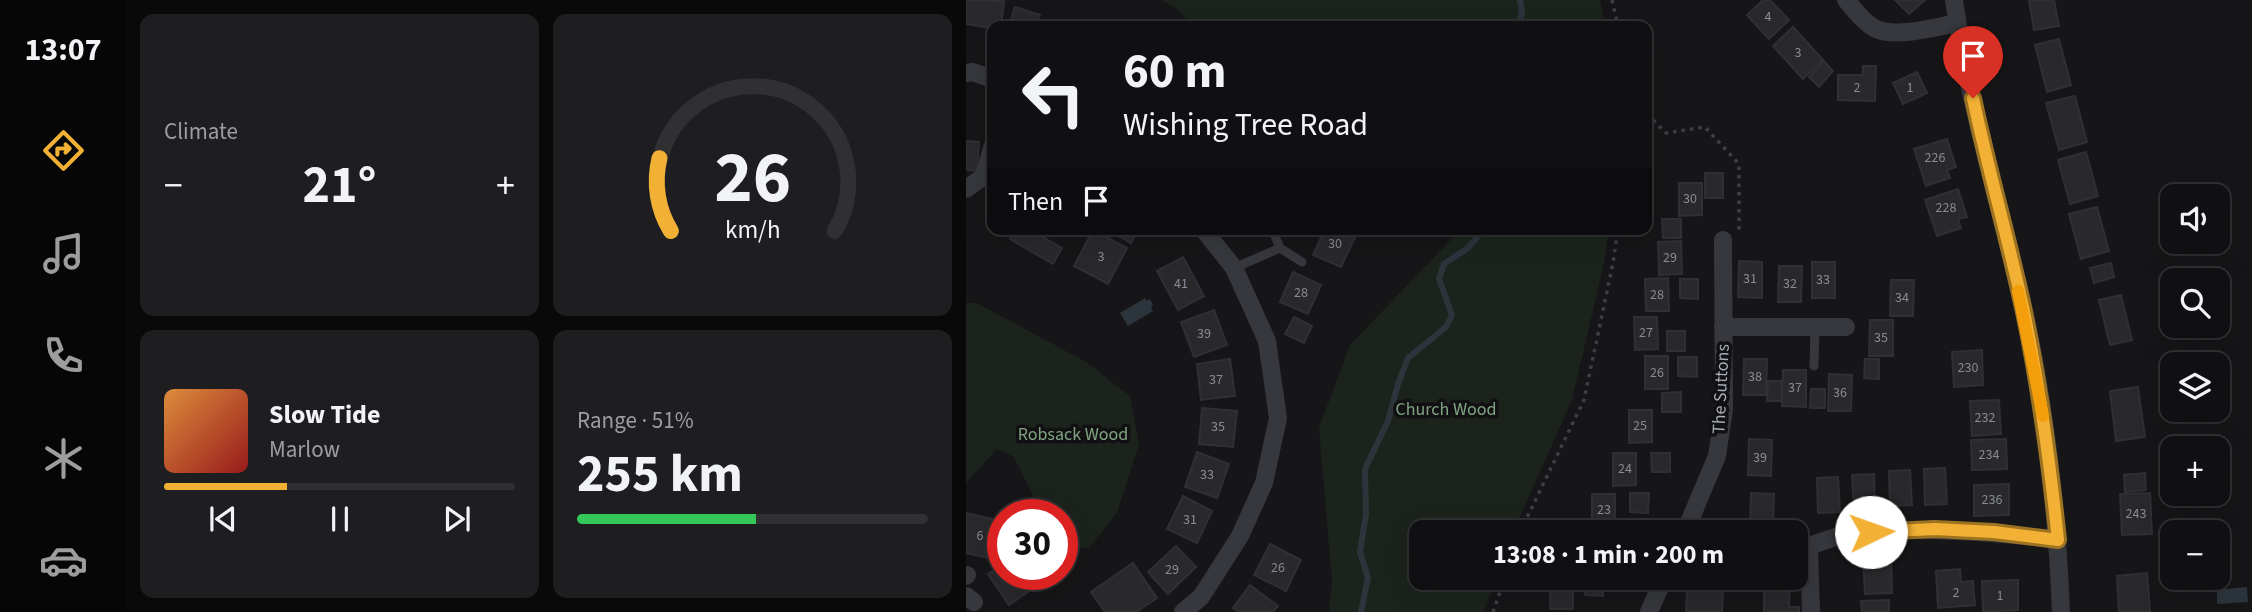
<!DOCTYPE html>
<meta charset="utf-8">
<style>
:root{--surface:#101012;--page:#1e1e20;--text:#f1f3f6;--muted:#9c9d9f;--line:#303032;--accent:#f2b134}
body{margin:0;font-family:"Source Sans 3",sans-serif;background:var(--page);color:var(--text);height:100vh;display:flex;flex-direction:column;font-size:26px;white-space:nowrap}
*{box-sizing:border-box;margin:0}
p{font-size:23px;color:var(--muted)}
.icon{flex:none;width:38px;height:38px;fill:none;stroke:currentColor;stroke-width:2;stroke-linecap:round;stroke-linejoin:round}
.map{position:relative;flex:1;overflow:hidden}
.sheet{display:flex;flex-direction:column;gap:14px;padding:14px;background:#09090a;width:840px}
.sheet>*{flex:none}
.guide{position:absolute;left:21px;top:21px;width:665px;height:214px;border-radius:14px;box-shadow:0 7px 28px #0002,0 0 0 2px var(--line);background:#101012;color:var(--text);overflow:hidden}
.tools{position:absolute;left:1194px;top:184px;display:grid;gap:14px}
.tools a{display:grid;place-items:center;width:70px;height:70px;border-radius:14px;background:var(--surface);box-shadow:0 7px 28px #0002,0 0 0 2px var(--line);font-size:35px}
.speed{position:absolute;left:21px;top:499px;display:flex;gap:14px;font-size:35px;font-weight:700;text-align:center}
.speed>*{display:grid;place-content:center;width:91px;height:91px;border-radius:50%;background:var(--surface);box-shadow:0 7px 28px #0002,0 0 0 2px var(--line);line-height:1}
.speed .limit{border:10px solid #d22;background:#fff;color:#111}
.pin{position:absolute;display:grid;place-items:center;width:60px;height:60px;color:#fff;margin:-72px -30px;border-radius:50% 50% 50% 0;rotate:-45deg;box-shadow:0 0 7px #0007}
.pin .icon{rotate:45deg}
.me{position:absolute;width:77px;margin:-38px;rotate:87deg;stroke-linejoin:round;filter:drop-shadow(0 0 5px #0008)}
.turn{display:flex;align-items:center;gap:24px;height:147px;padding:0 21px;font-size:32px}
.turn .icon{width:91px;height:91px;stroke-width:2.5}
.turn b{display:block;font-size:49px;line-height:60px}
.then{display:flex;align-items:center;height:66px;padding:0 21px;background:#0003;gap:14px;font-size:26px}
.big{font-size:52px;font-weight:700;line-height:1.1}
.sheet .tile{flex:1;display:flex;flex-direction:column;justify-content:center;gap:10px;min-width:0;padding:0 24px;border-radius:14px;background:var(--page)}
.sheet .dial{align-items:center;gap:0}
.dial svg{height:182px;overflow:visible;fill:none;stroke:var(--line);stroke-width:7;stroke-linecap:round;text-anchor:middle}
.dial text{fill:var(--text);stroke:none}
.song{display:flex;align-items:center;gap:21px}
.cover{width:84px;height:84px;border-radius:10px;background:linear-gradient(135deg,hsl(30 70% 55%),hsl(0 70% 35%))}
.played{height:7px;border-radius:4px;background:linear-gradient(90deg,var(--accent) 35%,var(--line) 35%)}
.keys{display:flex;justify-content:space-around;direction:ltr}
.heat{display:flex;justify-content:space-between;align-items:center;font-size:38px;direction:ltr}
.charge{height:10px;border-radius:5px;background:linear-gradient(90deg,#34c759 51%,var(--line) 0)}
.sheet .tiles{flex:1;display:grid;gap:14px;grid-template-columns:repeat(2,1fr)}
.trip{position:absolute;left:443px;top:520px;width:399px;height:70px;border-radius:14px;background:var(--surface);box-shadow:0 7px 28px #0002,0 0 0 2px var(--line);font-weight:700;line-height:70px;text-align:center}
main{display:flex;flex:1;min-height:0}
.menu{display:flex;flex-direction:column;width:126px;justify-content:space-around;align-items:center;background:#060607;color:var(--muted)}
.menu .icon{width:49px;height:49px}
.menu .on{color:var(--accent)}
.menu b{font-size:32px;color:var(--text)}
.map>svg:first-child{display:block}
.green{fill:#1c231d}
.water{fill:#2c353c}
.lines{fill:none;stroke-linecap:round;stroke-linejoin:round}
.stream{stroke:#2c353c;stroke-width:6}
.building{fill:#29292c;stroke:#303034;stroke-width:2}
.path{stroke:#3d3f44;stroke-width:3.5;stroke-dasharray:3.5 5;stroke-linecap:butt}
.service{stroke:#37383d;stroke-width:9}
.minor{stroke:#37383d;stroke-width:18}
.route-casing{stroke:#9d7322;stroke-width:18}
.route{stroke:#f2b134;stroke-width:12}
.slow{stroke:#f59e0b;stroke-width:12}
.labels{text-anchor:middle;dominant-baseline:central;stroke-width:7;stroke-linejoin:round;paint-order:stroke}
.number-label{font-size:14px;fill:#888b94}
.street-label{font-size:18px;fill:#a8adb8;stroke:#111113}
.park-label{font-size:18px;fill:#7fa381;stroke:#111113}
</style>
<main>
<nav class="menu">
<b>13:07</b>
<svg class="icon on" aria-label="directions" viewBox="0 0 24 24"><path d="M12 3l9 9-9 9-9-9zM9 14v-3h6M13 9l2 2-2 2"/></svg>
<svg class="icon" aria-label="music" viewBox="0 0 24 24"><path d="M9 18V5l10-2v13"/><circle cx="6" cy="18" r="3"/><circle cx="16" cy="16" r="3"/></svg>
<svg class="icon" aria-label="phone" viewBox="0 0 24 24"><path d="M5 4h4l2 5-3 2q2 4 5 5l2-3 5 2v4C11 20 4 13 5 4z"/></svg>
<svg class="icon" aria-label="climate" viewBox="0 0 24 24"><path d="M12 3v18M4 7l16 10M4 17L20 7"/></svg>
<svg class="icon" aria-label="car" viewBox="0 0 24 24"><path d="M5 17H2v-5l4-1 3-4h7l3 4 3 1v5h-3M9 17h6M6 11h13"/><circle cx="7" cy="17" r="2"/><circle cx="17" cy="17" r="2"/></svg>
</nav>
<section class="sheet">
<div class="tiles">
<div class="tile"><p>Climate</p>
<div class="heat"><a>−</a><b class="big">21°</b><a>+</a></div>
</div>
<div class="tile dial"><svg viewBox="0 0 100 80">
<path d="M14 69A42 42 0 1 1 86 69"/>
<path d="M14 69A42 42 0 0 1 9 37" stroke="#f2b134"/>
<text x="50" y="56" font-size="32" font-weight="700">26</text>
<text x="50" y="72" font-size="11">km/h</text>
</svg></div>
<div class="tile">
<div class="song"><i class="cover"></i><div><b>Slow Tide</b><p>Marlow</p></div></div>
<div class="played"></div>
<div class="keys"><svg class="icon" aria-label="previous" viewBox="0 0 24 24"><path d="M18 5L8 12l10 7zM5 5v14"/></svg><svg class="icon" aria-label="pause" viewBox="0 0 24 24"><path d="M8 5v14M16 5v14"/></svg><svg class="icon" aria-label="next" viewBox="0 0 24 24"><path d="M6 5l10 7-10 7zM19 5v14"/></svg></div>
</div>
<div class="tile"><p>Range · 51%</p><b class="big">255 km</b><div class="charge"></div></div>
</div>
</section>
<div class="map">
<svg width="1286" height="612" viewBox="0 0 1286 612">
<rect width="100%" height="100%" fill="#161618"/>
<g class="green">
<path d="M 196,0 L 634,0 L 639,26 L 228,26 L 209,8 Z"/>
<path d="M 495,229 L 643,229 L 638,263 L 606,400 L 547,532 L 455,532 L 455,578 L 530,578 L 518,612 L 363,612 L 366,581 L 353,428 L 384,345 Z"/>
<path d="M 0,303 L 11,303 L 120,362 L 164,396 L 173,444 L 151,513 L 123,548 L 96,547 L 96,514 L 76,514 L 48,457 L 31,449 L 0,483 Z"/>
</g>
<g class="water">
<path d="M 179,298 L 181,301 L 184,299 L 187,305 L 185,307 L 187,311 L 162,326 L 154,313 Z"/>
<path d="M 1281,587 L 1282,602 L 1251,604 L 1251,590 Z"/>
</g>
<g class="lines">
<g class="stream">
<path d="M 552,26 L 556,13 L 554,0"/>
<path d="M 395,612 L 402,578 L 394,552 L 400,514 L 399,469 L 422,421 L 432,384 L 442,358 L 480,327 L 486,315 L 473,279 L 478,264 L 502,248 L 518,229"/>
</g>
</g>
<g class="building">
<path d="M 0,0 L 38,1 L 35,26 L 26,26 L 26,28 L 0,24 Z"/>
<path d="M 797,0 L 804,0 L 823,20 L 803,39 L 781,15 Z"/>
<path d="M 929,0 L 959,0 L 943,14 Z"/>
<path d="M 1063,0 L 1088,0 L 1093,26 L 1068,30 Z"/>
<path d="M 49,7 L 74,15 L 71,26 L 43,26 Z"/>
<path d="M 827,27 L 857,60 L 837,79 L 807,46 Z"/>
<path d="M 1093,39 L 1105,85 L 1081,92 L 1069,45 Z"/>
<path d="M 858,61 L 867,71 L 853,87 L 843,77 Z"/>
<path d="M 897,66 L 910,66 L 909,101 L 872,100 L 872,75 L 897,75 Z"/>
<path d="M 951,72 L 961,93 L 937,104 L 927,83 Z"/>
<path d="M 1109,96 L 1121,142 L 1093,150 L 1080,103 Z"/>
<path d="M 981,139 L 990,167 L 981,170 L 984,178 L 960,186 L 948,149 Z"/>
<path d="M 0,141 L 13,142 L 11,171 L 0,170 Z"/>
<path d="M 1120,152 L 1132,196 L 1104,204 L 1092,160 Z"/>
<rect x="739" y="173" width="18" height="25"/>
<path d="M 713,183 L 736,183 L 736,215 L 713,216 Z"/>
<path d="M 992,189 L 1001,217 L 992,219 L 995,228 L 971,236 L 959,200 Z"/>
<path d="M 1131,207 L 1143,251 L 1115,259 L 1103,214 Z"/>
<path d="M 696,219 L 715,219 L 715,238 L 697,238 Z"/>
<path d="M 49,229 L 63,229 L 96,248 L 87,264 L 44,239 Z"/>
<path d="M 140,229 L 173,229 L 165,243 Z"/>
<path d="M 359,229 L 383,229 L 391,233 L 375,267 L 347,255 Z"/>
<path d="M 127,230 L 161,248 L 142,284 L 108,266 Z"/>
<path d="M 715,241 L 716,274 L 693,275 L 692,242 Z"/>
<path d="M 217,257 L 238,296 L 212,310 L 191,271 Z"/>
<path d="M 773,261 L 796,262 L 796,298 L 772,297 Z"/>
<rect x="846" y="262" width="23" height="36"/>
<path d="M 1145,263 L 1148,277 L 1128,283 L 1124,268 Z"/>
<path d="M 813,266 L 836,266 L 835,302 L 812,302 Z"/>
<path d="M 327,272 L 355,285 L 342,314 L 314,302 Z"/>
<path d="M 702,278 L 703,311 L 680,311 L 679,279 Z"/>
<path d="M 714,279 L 732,279 L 732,299 L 714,298 Z"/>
<path d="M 925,280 L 948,280 L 947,316 L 924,316 Z"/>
<path d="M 1155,295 L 1166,340 L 1144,345 L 1133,300 Z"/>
<path d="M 248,310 L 261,345 L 228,357 L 215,322 Z"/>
<path d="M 328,317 L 346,326 L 338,343 L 319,334 Z"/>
<path d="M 668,317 L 691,317 L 692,349 L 669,350 Z"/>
<path d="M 904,320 L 927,320 L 927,356 L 903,356 Z"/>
<rect x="701" y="331" width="18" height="20"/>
<path d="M 1016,350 L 1017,385 L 988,387 L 986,352 Z"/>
<rect x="679" y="356" width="23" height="33"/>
<path d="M 712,357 L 731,357 L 731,377 L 712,376 Z"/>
<path d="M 264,359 L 269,396 L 235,400 L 231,364 Z"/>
<path d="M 778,359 L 801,359 L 800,395 L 777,395 Z"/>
<path d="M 899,359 L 913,359 L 913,379 L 898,378 Z"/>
<path d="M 817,370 L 840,370 L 840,407 L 816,406 Z"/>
<path d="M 863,374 L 886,375 L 885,411 L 862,411 Z"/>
<path d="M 802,381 L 816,381 L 816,401 L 801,401 Z"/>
<path d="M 1172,387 L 1179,437 L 1150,441 L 1144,391 Z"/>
<path d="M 845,389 L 859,389 L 859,408 L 844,408 Z"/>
<path d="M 715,392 L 715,412 L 696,412 L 696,393 Z"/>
<path d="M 1033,400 L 1035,434 L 1006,436 L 1004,401 Z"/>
<path d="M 236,408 L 271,411 L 267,447 L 233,444 Z"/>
<path d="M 663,410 L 686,410 L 686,442 L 663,443 Z"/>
<path d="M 783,439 L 806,440 L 805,476 L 782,475 Z"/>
<path d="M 1040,439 L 1041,469 L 1006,470 L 1005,440 Z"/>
<path d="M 231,452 L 263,464 L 251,498 L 219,487 Z"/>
<path d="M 647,453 L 670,453 L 670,485 L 647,486 Z"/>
<path d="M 685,453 L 704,453 L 704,472 L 686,472 Z"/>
<path d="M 979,468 L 981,504 L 959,505 L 958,469 Z"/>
<path d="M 944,470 L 946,505 L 924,506 L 923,471 Z"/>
<path d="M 1179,473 L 1180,490 L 1159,492 L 1158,475 Z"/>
<path d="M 908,474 L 909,509 L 888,510 L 886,475 Z"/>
<path d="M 872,477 L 874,512 L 852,513 L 851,478 Z"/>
<path d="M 1043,484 L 1043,515 L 1008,516 L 1008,485 Z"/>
<path d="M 664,493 L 683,493 L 682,513 L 664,512 Z"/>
<path d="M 785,493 L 808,494 L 807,530 L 784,529 Z"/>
<path d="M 1184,493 L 1186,534 L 1156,535 L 1154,494 Z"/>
<rect x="626" y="494" width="23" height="32"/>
<path d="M 217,496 L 246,511 L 231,543 L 201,529 Z"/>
<path d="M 0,513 L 31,520 L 22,558 L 0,553 Z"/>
<path d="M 304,544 L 335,560 L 320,591 L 288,575 Z"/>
<path d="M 210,546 L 230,567 L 202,594 L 182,572 Z"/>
<path d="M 925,554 L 926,593 L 899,594 L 897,555 Z"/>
<path d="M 167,563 L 191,598 L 170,612 L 139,612 L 125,592 Z"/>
<path d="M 37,564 L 37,574 L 55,574 L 66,589 L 43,605 L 22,574 Z"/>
<path d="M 994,569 L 995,582 L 1007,581 L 1009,605 L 972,608 L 970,571 Z"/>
<path d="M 1181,573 L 1184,612 L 1153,612 L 1151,576 Z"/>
<rect x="584" y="578" width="23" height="31"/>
<path d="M 619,578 L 637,578 L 637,596 L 619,595 Z"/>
<path d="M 798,578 L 824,578 L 823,607 L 833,607 L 833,612 L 798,612 Z"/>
<path d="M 1052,580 L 1052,610 L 1017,612 L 1016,581 Z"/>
<path d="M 284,585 L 312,606 L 307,612 L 273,612 L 267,608 Z"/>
<path d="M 721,589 L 757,590 L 756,612 L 720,612 Z"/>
<path d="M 923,600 L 923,612 L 896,612 L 895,601 Z"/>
</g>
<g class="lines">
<g class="path">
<path d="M 646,0 L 652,26"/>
<path d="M 681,114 L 700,133 L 739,127 L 773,164 L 773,230"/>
<path d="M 554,532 L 618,400 L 647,263 L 652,229"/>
<path d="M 527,612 L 539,578"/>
</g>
<g class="service">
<path d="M 306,229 L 314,248 L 336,262"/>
<path d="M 268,268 L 314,248"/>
<path d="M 848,366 L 849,327"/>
</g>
<g class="minor">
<path d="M 880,0 C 889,10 896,21 908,28 C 928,39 969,27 991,23"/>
<path d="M 988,0 C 1003,106 1035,207 1058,311 C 1080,411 1091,511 1095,612"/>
<path d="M 0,73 L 7,72 L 26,79"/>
<path d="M 0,189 L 18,176 L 26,148"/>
<path d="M 757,327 L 880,327"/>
<path d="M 719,532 L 751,456 L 758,409 L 757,240"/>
<path d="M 843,547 L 845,612"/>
<path d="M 830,549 C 849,546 868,535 887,533 C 956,526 1024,531 1092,540"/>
<path d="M 0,576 L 1,575"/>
<path d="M 0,596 L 8,602"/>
<path d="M 217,612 L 235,597 L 274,536 L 298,483 L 312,418 L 301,341 L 268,268 L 237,229"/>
<path d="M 683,612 L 698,578"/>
</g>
</g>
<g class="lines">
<defs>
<path id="route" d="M 905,532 L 969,529 L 1028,532 L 1092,540 C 1084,464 1074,388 1058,312 C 1043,241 1022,170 1007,98"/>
</defs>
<use href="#route" class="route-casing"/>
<use href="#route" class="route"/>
<path class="slow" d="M 1052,291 L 1077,416"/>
</g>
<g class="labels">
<g class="number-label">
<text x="802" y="17">4</text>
<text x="832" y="53">3</text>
<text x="891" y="88">2</text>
<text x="944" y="88">1</text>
<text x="969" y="158">226</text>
<text x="724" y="199">30</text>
<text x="980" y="208">228</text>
<text x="369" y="244">30</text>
<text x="135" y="257">3</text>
<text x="704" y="258">29</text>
<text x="784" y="279">31</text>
<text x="857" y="280">33</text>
<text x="215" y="284">41</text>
<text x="824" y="284">32</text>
<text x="335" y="293">28</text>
<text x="691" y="295">28</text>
<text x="936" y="298">34</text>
<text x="680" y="333">27</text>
<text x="238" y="334">39</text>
<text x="915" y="338">35</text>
<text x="1002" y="368">230</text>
<text x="691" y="373">26</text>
<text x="789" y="377">38</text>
<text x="250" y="380">37</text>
<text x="829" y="388">37</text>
<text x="874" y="393">36</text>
<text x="1019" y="418">232</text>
<text x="674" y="426">25</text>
<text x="252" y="427">35</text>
<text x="1023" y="455">234</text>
<text x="794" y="458">39</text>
<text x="659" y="469">24</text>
<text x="241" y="475">33</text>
<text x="1026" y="500">236</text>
<text x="638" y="510">23</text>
<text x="1170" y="514">243</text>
<text x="224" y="520">31</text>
<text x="14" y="536">6</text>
<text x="312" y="568">26</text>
<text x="206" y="570">29</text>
<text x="990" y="593">2</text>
<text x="1034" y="596">1</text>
</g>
<g class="street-label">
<text transform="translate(755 389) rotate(-87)">The Suttons</text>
</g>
<g class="park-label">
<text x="480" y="409">Church Wood</text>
<text x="107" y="434">Robsack Wood</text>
</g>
</g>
</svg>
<div class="tools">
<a><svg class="icon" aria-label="sound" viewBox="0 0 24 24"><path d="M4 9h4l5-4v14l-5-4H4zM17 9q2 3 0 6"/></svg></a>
<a><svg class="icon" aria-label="search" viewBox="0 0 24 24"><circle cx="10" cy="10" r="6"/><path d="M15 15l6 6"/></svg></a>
<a><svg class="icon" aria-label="layers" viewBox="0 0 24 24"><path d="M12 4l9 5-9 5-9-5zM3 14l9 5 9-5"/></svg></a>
<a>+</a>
<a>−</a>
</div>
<div class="speed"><div class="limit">30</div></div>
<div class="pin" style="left:1007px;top:98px;background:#d93025"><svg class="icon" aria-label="arrive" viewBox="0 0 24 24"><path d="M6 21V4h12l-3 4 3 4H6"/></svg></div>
<svg class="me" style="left:905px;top:532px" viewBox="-20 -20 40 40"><circle r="19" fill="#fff"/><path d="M0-13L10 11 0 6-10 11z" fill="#f2b134"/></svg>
<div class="trip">13:08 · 1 min · 200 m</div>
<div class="guide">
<div class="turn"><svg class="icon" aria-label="left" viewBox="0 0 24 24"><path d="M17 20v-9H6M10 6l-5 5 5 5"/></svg><div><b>60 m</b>Wishing Tree Road</div></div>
<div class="then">Then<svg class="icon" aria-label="arrive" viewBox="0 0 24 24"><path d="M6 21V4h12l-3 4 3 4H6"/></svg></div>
</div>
</div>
</main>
